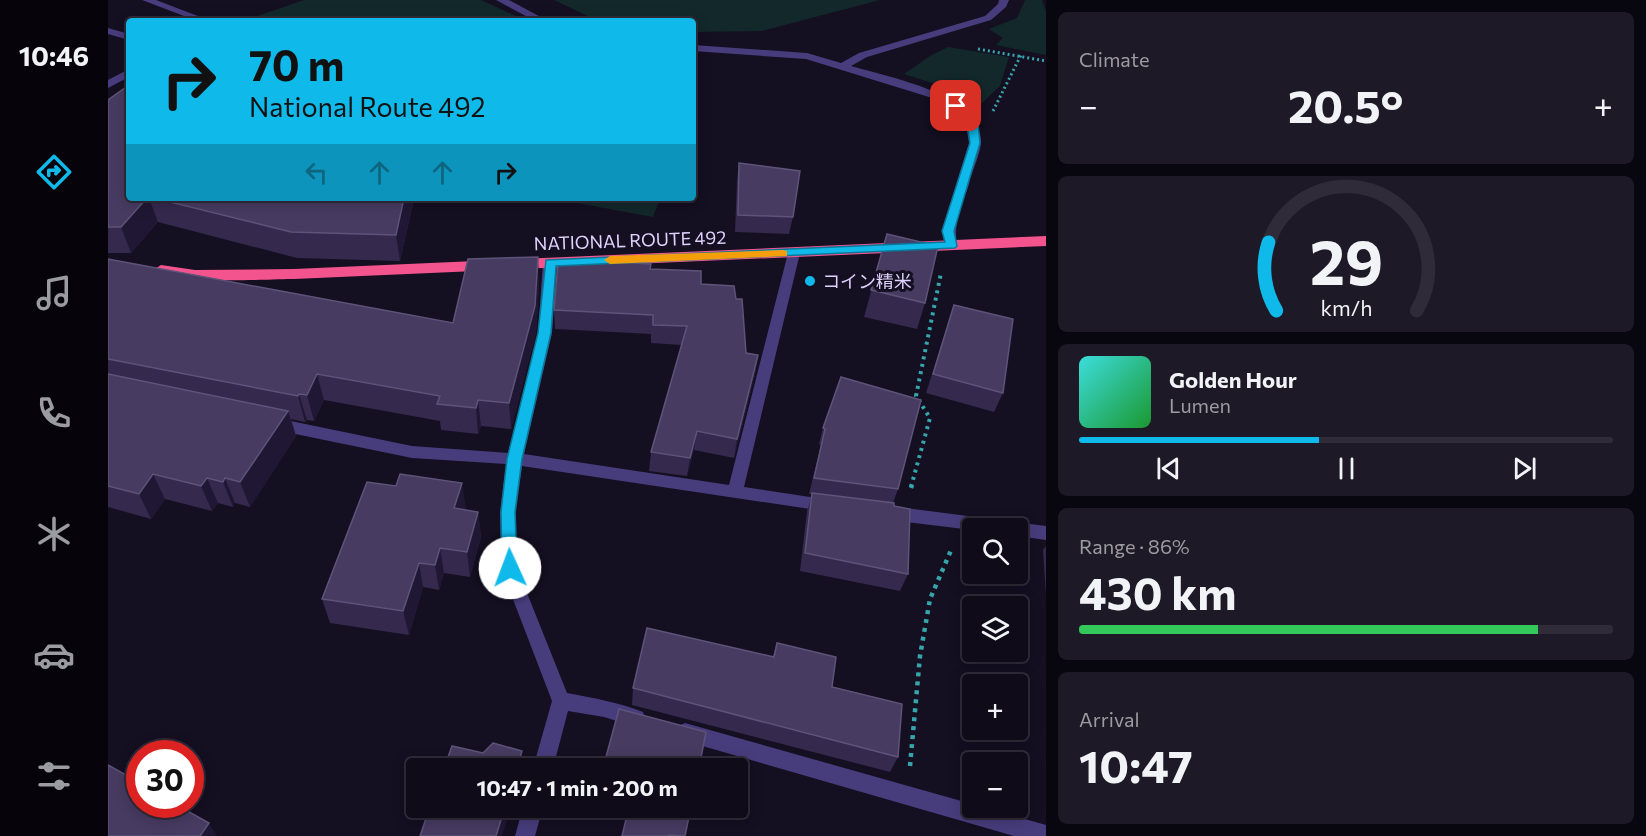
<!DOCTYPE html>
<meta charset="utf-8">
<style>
:root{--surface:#0f0b19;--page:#1d1926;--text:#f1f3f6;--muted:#9b9ba2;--line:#2f2b38;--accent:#0fbaeb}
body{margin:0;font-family:Commissioner,"Noto Sans JP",sans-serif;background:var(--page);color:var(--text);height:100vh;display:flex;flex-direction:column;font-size:22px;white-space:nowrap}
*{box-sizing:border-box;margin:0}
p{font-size:20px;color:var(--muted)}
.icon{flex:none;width:33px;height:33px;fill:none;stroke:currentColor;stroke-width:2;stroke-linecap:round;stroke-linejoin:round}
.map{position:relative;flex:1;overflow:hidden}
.panel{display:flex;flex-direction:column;gap:12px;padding:12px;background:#08060e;width:600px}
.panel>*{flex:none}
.hud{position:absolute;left:18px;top:18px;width:570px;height:183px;border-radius:6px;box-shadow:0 3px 15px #0003,0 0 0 2px var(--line);background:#0fbaeb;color:#111;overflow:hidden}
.controls{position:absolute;left:854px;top:518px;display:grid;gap:12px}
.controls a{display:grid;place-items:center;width:66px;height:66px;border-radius:6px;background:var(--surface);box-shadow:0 3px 15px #0003,0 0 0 2px var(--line);font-size:30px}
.speed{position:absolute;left:18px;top:740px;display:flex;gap:12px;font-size:30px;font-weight:700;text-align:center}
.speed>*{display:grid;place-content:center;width:78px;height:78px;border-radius:50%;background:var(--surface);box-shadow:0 3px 15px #0003,0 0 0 2px var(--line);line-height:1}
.speed .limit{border:9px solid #d22;background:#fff;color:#111}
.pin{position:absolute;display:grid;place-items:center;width:51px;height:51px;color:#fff;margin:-26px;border-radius:12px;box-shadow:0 3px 9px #0006}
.me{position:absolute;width:66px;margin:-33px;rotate:358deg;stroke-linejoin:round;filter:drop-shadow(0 0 4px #0008)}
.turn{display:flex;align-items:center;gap:21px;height:126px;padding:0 24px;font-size:27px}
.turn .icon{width:78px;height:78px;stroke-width:2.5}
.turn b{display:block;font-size:42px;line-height:51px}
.lanes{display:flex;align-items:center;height:57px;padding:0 24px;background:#0003;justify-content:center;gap:30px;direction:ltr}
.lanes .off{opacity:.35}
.big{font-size:45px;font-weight:700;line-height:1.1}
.panel .card{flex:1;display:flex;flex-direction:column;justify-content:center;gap:9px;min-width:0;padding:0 21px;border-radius:9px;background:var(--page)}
.panel .dial{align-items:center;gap:0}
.dial svg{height:156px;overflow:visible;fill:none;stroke:var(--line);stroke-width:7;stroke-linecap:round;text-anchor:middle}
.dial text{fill:var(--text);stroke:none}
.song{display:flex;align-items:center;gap:18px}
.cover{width:72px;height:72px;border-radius:9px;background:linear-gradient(135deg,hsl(180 70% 55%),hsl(130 70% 35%))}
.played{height:6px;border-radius:3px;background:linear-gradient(90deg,var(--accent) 45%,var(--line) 45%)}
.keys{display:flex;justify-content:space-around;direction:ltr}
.heat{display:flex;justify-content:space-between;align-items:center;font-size:33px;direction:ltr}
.charge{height:9px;border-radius:4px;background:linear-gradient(90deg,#34c759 86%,var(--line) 0)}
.trip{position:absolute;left:298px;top:758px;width:342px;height:60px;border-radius:6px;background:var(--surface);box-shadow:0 3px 15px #0003,0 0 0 2px var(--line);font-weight:700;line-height:60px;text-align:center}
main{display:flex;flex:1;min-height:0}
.dock{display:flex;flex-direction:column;width:108px;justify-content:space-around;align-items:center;background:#06040a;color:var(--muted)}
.dock .icon{width:42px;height:42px}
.dock .current{color:var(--accent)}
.dock b{font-size:27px;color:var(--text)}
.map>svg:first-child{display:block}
.green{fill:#12282b}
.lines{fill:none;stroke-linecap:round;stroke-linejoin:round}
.path-far2{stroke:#36a5ac;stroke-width:3;stroke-dasharray:2 3;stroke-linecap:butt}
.path-far1{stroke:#36a5ac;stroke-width:4;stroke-dasharray:3 4.5;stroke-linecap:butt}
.path{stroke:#36a5ac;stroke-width:4.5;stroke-dasharray:4 5;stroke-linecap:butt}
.minor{fill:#473d7d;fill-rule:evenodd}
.highway{fill:#f4548e;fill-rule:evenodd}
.wall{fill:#35294e}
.shaded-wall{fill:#201734}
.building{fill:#473b61;stroke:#5e5379;stroke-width:1.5}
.route{fill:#0fbaeb;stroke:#0a7999;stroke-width:1.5}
.slow{fill:#f59e0b}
.poi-dot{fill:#0fbaeb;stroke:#140f21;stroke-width:2}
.labels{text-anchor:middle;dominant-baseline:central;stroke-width:6;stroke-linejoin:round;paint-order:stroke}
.street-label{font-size:18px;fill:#dcd2fc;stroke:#140f21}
.poi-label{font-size:18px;fill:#dcd2fc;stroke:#140f21;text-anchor:start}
</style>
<main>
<nav class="dock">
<b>10:46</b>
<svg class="icon current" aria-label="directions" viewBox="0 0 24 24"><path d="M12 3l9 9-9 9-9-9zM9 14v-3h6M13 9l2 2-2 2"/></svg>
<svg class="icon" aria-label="music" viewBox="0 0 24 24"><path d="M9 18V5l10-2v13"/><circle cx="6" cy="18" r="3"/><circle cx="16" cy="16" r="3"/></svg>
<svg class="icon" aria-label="phone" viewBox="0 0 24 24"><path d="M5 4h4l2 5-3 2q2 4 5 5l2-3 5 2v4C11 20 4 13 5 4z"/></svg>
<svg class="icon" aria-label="climate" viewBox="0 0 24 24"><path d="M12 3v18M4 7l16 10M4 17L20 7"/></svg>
<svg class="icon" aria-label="car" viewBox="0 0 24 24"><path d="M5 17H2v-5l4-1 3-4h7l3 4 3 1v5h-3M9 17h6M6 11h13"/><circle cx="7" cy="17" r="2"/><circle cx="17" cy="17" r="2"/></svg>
<svg class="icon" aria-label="filters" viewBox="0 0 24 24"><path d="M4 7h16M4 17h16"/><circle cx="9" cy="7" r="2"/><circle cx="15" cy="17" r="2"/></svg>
</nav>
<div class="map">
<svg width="938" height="836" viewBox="0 0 938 836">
<rect width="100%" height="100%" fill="#140f21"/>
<g class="green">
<path d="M 196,0 L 373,0 L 408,16 L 404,21 L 135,21 Z"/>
<path d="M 446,0 L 772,0 L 654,31 L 585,32 L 585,21 L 490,21 Z"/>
<path d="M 917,0 L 934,0 L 938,11 L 938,55 L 888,45 L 895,38 L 881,29 L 909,18 Z"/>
<path d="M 840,47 L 901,57 L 892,86 L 873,104 L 824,83 L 796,74 L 822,56 Z"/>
<path d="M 442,198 L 552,198 L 545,217 Z"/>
</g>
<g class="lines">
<g class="path-far2">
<path d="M 870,49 L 938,61"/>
<path d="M 885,111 L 913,55"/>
</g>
<path class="path-far1" d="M 803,487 L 822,418 L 808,396 L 833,273"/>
<g class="path">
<path d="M 803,488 L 804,485"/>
<path d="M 802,766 L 812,656 L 822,599 L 844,548"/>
</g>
<g class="minor">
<path d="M 34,0 L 48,0 L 103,21 L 89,21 Z"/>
<path d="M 388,0 L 401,0 L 440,21 L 427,21 Z"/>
<path d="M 891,0 L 901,0 L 898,7 L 883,20 L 759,57 L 743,66 C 779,77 877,94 873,144 C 871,157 864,171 861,184 C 854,205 845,224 849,246 L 843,250 L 837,246 L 834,231 L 861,143 L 858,125 L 844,108 L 821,97 L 698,59 L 585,51 L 585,45 L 699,53 L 733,63 L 751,53 L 877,16 L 890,4 Z"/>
<path d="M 0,28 L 21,34 L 21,40 L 0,34 Z"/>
<path d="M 21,69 L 21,77 L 0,88 L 0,80 Z"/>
<path d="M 686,249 L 692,253 L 636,487 L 722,500 L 728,501 L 730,506 L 728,511 L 722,512 L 414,466 L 408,512 L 409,568 L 459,693 C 485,698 510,702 535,712 L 537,718 L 535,724 L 528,727 L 496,717 L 460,711 L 445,768 L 425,768 L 444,701 L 393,568 L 392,512 L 398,464 L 304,458 L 168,430 L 163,428 L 160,424 L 163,420 L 168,418 L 304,446 L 401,453 L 430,333 L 435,262 L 442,258 L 449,262 L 444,333 L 416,454 L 621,485 L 680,253 Z"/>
<path d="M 782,506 L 938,526 L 938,540 L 909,536 L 909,528 L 864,528 L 864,530 L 782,520 L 776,518 L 774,513 L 776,508 Z"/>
<path d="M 577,723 L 864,804 L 864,807 L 875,807 L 938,825 L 938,836 L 906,836 L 577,741 L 570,738 L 567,732 L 570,726 Z"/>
<path d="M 415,807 L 435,807 L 427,836 L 407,836 Z"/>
</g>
<path class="highway" d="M 938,236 L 938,246 L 186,279 C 163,279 56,285 45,270 L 53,265 L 87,270 L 186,269 Z"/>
</g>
<g class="wall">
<path d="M 0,100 L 21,198 L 304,198 L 305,204 L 292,261 L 189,258 L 50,222 L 23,253 L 0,253 Z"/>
<path d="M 631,163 L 685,217 L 681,234 L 627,232 L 629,180 Z"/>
<path d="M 779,234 L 817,303 L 809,329 L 756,317 Z"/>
<path d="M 0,259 L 345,323 L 431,283 L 428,332 L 403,429 L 373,426 L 370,434 L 333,430 L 332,421 L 216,400 L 206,421 L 199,420 L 197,422 L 183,419 L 188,436 L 142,507 L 127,503 L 125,507 L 110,503 L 104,511 L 57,499 L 43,519 L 0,507 Z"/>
<path d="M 542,269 L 593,284 L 628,299 L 638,353 L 650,355 L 647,374 L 626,458 L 586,450 L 579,476 L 541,471 L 543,452 L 574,345 L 543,343 L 543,334 L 447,329 L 446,310 Z"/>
<path d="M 846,305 L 895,393 L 886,412 L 818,393 Z"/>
<path d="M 733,377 L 790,489 L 785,503 L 800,574 L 792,591 L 692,571 L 699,511 L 704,494 L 701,494 L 713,445 L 711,444 L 715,428 Z"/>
<path d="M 358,508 L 357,510 L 370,512 L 373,537 L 362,577 L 336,573 L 331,590 L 315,587 L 301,635 L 222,623 L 214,599 Z"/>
<path d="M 938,546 L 938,596 L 935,550 Z"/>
<path d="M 669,643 L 724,687 L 790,757 L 782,772 L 524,705 L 525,688 L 665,656 Z"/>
<path d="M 498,807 L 583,807 L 577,836 L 514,836 L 520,813 Z"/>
</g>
<g class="shaded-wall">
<path d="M 39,198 L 41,198 L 50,222 L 23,253 L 13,227 Z"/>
<path d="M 296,198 L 304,198 L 305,204 L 292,261 L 288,235 Z"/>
<path d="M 430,257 L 431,283 L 428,332 L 403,429 L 401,403 Z"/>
<path d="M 650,355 L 647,374 L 626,458 L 629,439 Z"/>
<path d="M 209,374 L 216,400 L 206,421 L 199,395 Z"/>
<path d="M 191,394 L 199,420 L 197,422 L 190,396 Z"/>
<path d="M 370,400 L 373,426 L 370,434 L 368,408 Z"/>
<path d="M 180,411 L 188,436 L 142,507 L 132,482 Z"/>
<path d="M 589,431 L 586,450 L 579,476 L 582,458 Z"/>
<path d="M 45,474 L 57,499 L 43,519 L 31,494 Z"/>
<path d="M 99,478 L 110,503 L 104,511 L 93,486 Z"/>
<path d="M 117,478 L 127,503 L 125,507 L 115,482 Z"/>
<path d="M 354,483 L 358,508 L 350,534 L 346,508 Z"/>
<path d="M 370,512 L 373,537 L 362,577 L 359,552 Z"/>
<path d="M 332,548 L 336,573 L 331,590 L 327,565 Z"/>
<path d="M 311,563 L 315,587 L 301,635 L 295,611 Z"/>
<path d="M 414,751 L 415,768 L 409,768 Z"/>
<path d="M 397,807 L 403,807 L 394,836 L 388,836 Z"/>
<path d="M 101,823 L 109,836 L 92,836 Z"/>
</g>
<g class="building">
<path d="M 21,85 L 21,198 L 39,198 L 13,227 L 0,227 L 0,100 Z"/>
<path d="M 631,163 L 692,171 L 685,217 L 630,215 Z"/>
<path d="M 46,198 L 296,198 L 288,235 L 183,232 Z"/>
<path d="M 779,234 L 830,246 L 817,303 L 763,290 Z"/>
<path d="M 430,257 L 427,306 L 401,403 L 370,400 L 368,408 L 329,404 L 332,396 L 209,374 L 199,395 L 191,394 L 190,396 L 0,359 L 0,259 L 345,323 L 360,259 Z"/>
<path d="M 471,260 L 543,264 L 542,269 L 593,271 L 593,284 L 626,286 L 628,299 L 634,299 L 638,353 L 650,355 L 629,439 L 589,431 L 582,458 L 543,452 L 579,326 L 545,325 L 545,315 L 446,310 L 450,263 L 470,263 Z"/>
<path d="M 846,305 L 905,319 L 895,393 L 825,374 Z"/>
<path d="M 0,374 L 180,411 L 132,482 L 117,478 L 115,482 L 99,478 L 93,486 L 45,474 L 31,494 L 0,486 Z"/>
<path d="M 733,377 L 813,400 L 790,489 L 706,478 L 717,429 L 715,428 Z"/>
<path d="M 292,474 L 354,483 L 346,508 L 370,512 L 359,552 L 332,548 L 327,565 L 311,563 L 295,611 L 214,599 L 259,482 L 288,486 Z"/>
<path d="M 704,493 L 786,503 L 786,506 L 802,509 L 800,574 L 697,553 Z"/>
<path d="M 539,628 L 666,657 L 669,643 L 728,657 L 724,687 L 794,704 L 790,757 L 525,688 Z"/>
<path d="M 511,709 L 598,732 L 591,768 L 495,768 Z"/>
<path d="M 385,743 L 414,751 L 409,768 L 336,768 L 344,746 L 375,753 Z"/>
<path d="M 0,765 L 32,783 L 32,804 L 67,804 L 101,823 L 92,836 L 0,836 Z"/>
<path d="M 322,807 L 397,807 L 388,836 L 312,836 Z"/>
<path d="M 521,807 L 583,807 L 577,836 L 561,835 L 561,836 L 514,836 Z"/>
</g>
<path class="route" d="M 845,104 L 852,104 L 870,124 L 872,143 L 846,231 L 849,246 L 847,248 L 448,266 L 443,333 L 414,459 L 407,512 L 409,568 L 407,573 L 402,575 L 396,573 L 394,568 L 393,512 L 399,459 L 430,333 L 438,260 L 837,242 L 834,231 L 862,143 L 859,124 L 845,108 Z"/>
<path class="slow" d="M 675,250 L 679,251 L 679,256 L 502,264 L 496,260 L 502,256 Z"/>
<circle class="poi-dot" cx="702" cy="281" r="6"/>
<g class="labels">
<g class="street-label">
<text transform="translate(522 240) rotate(-2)">NATIONAL ROUTE 492</text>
</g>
<g class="poi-label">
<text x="714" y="281">コイン精米</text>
</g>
</g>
</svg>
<div class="controls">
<a><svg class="icon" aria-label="search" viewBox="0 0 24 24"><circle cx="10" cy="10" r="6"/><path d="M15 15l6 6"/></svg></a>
<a><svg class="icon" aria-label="layers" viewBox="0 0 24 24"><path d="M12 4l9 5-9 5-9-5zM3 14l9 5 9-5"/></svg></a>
<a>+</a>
<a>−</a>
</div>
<div class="speed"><div class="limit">30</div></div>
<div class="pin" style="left:848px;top:106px;background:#d93025"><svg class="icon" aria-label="arrive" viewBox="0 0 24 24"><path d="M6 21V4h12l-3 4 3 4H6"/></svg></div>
<svg class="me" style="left:402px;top:568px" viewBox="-20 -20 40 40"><circle r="19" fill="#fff"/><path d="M0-13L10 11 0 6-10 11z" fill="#0fbaeb"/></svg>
<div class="trip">10:47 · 1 min · 200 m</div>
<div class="hud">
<div class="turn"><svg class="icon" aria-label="right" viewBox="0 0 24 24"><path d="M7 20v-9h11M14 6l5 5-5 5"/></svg><div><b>70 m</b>National Route 492</div></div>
<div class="lanes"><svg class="icon off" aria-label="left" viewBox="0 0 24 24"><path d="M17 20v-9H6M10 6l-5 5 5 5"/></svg><svg class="icon off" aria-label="ahead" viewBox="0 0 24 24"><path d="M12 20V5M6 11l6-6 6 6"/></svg><svg class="icon off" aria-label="ahead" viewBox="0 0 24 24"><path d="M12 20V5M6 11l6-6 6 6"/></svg><svg class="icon" aria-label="right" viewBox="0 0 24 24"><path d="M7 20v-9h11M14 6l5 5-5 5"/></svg></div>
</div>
</div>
<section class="panel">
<div class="card"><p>Climate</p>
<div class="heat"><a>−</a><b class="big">20.5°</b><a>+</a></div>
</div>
<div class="card dial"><svg viewBox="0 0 100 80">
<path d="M14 69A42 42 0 1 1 86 69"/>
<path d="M14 69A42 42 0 0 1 10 34" stroke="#0fbaeb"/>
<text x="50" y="56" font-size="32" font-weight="700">29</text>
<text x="50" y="72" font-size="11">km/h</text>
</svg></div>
<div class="card">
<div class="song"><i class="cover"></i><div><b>Golden Hour</b><p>Lumen</p></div></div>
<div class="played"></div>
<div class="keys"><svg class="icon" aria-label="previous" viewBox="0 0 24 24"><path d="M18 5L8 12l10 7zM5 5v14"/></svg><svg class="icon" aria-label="pause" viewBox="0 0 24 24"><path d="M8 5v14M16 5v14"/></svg><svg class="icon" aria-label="next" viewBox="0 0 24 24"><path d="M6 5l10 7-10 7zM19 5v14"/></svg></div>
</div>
<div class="card"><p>Range · 86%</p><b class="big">430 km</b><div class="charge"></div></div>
<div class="card"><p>Arrival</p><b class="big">10:47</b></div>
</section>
</main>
